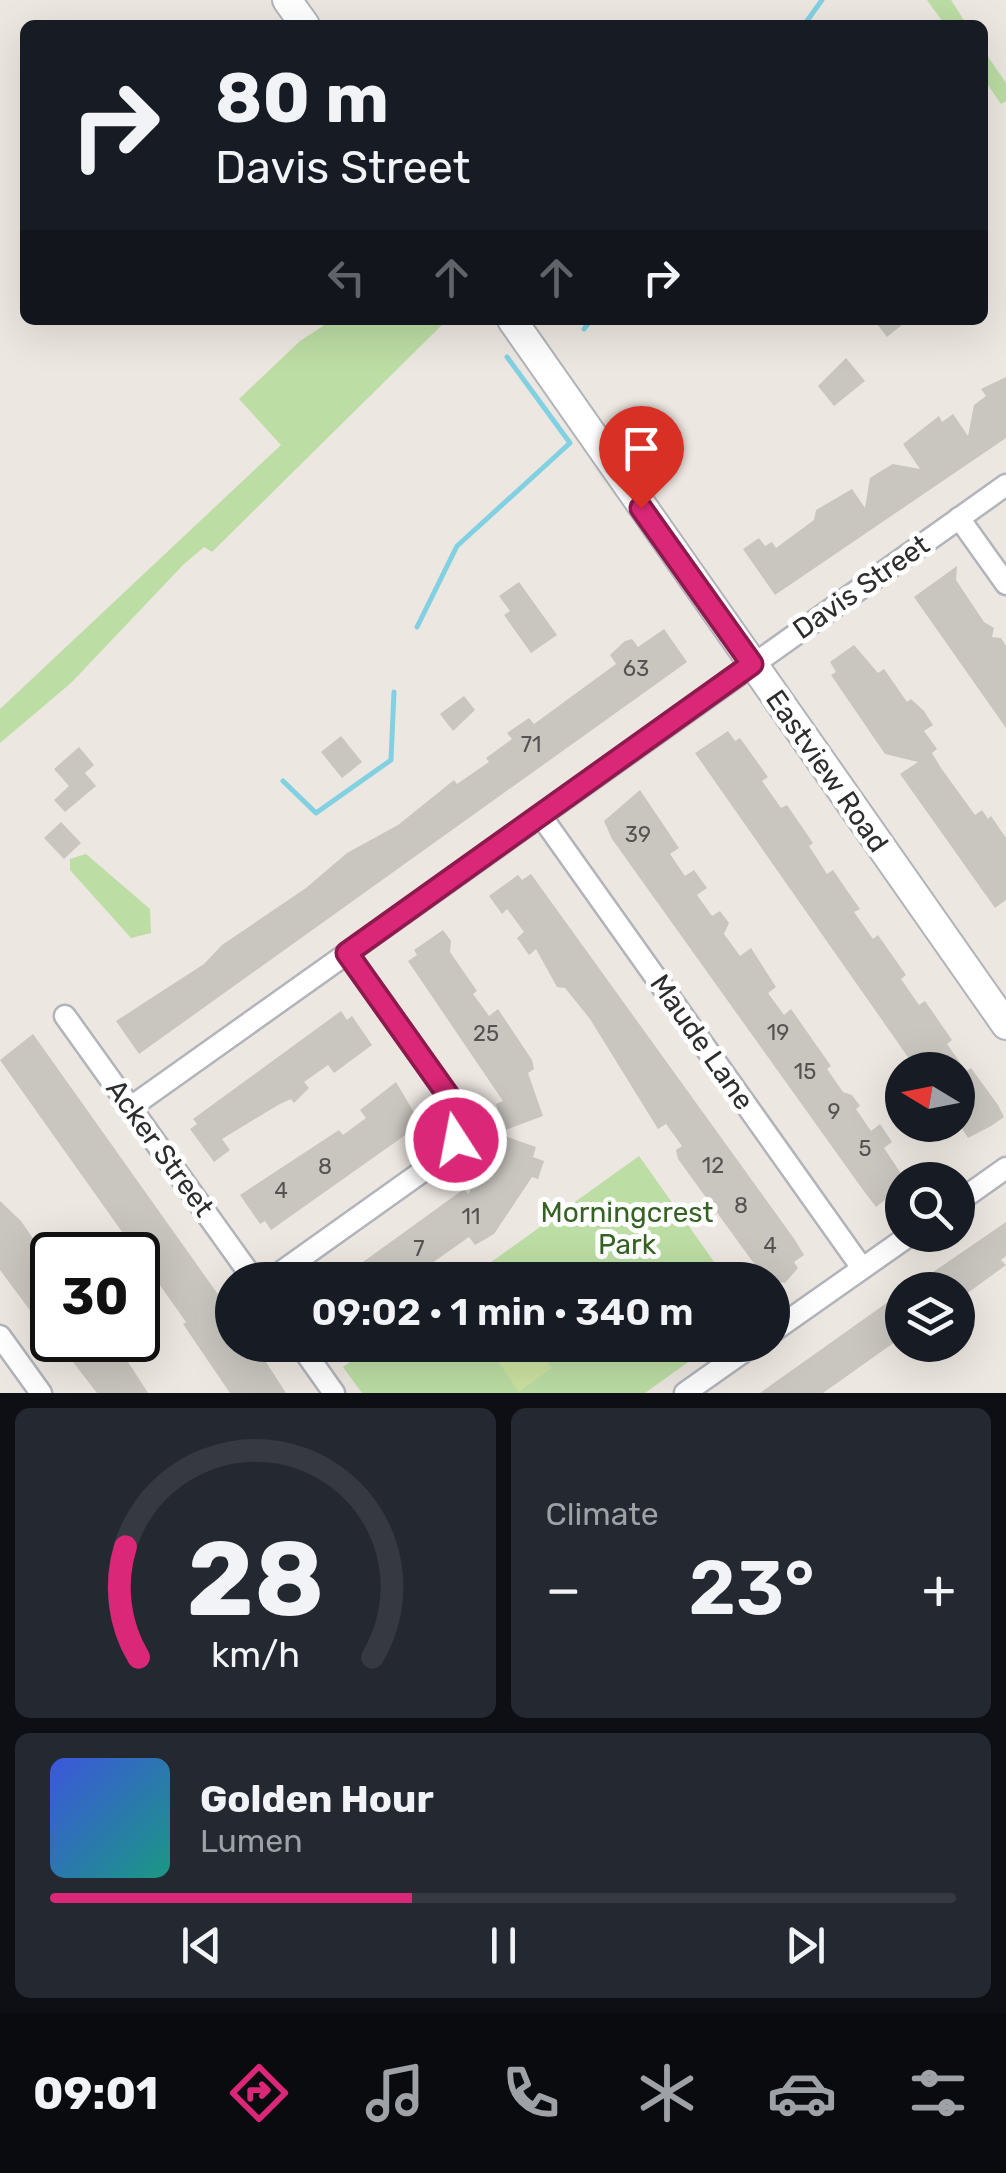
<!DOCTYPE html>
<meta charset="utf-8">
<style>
:root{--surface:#171b24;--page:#242831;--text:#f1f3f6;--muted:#9ea1a6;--line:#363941;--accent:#db2777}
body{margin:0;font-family:Rubik,sans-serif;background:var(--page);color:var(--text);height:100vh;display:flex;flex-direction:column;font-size:38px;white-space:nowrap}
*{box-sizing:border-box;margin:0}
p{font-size:32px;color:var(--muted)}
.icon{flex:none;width:55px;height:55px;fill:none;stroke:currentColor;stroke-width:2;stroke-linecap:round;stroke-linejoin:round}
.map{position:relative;height:1393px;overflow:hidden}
.side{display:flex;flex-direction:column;gap:15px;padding:15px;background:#0d0f14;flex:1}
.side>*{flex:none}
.banner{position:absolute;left:20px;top:20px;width:968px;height:305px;border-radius:15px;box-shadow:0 10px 40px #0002;background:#171b24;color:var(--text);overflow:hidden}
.needle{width:65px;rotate:280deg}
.buttons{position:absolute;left:885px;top:1052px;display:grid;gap:20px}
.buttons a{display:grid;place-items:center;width:90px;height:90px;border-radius:50%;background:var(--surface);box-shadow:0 10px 40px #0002;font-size:50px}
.speed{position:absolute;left:30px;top:1232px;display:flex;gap:20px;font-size:50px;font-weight:700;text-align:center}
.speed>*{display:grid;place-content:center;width:130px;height:130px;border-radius:50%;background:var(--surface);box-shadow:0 10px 40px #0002;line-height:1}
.speed .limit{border:5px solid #111;border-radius:15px;background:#fff;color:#111}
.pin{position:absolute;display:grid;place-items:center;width:85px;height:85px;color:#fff;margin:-102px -42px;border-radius:50% 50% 50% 0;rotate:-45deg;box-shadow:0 0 10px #0007}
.pin .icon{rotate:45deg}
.me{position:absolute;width:110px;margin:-55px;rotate:349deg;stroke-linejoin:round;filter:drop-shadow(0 0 8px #0008)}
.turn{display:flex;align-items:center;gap:35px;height:210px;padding:0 30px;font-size:45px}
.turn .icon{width:130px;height:130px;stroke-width:2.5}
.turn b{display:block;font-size:70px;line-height:85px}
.lanes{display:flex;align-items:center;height:95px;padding:0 30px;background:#0003;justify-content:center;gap:50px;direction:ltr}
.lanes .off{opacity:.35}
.big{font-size:75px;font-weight:600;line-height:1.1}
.side .card{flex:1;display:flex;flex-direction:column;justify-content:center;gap:15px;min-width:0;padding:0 35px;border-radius:15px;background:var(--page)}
.side .dial{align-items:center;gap:0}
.dial svg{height:260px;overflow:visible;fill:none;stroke:var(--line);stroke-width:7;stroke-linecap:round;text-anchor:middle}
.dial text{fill:var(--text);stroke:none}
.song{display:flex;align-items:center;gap:30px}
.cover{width:120px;height:120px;border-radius:15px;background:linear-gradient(135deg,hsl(230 70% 55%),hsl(170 70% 35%))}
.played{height:10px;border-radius:5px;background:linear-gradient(90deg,var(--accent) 40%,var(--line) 40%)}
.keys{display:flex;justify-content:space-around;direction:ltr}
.heat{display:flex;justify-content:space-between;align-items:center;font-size:55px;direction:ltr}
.side .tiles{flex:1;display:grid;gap:15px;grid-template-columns:1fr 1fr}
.card:last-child{grid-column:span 2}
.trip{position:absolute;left:215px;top:1262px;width:575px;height:100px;border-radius:50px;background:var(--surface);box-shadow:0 10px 40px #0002;font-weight:600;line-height:100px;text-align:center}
.dock{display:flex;height:160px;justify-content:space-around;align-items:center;background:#090b0e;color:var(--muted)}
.dock .icon{width:70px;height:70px}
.dock .on{color:var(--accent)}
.dock b{font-size:45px;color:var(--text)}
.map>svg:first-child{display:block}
.green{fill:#bcdda4}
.pitch{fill:#cde2a2}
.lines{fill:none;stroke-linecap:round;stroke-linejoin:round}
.stream{stroke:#81d1e2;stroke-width:5}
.building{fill:#c9c5bf}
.street-casing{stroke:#b2b4bb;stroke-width:25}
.secondary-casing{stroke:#b2b4bb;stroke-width:32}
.street{stroke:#fff;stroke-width:20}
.secondary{stroke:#fff;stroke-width:28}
.route-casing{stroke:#8e194d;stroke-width:25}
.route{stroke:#db2777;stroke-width:18}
.labels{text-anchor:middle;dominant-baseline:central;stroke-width:10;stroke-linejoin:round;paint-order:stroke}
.number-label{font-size:22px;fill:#545352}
.street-label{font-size:28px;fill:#2d2d2d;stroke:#fff}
.park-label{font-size:28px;fill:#366324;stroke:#fff}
</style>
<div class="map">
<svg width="1006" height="1393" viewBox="0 0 1006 1393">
<rect width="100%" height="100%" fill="#ede7e1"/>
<g class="green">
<path d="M 927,0 L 951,0 L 967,25 L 945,25 Z"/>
<path d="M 982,48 L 1006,83 L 1006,101 L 1001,104 L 983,78 Z"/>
<path d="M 332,320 L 447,320 L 212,552 L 204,547 L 183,565 L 71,683 L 0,743 L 0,709 L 281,445 L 239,399 L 300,341 Z"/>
<path d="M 86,854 L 150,909 L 151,933 L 131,938 L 70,870 L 70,859 Z"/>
<path d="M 639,1156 L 727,1280 L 466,1280 Z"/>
<path d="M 374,1345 L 712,1345 L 645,1393 L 362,1393 L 343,1367 Z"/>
</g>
<path class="pitch" d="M 510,1345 L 536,1345 L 552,1368 L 519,1392 L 494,1356 Z"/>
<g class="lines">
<g class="stream">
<path d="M 804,25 L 822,0"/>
<path d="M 584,329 L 591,320"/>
<path d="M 417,627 L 457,546 L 570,443 L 507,357"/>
<path d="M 283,781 L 316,813 L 391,760 L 394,692"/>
</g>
</g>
<g class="building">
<path d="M 874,320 L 908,320 L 887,337 Z"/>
<path d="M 846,358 L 865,381 L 834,406 L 818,386 Z"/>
<path d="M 1006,377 L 1006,438 L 775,595 L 743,549 L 759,538 L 765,546 L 772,542 L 776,548 L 814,520 L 816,510 L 852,489 L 865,508 L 870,478 L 876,474 L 893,464 L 920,469 L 903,444 L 939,416 L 942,422 L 953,414 L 968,436 L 974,405 L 986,396 L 981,389 Z"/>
<path d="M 957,566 L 956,580 L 984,622 L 994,628 L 992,637 L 1001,638 L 1006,646 L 1006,728 L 914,597 Z"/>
<path d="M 519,582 L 557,635 L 531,653 L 504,615 L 510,611 L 499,596 Z"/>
<path d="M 664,629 L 687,662 L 139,1054 L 116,1021 L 204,964 L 222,945 L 306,888 L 347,853 L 398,825 L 454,780 L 457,784 L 489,762 L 486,758 L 512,739 L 507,733 L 529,718 L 534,724 L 616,664 L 610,655 L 625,641 L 632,639 L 638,647 Z"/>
<path d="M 854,645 L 878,673 L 884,669 L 907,702 L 911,699 L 924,711 L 933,725 L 924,731 L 937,749 L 932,753 L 941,768 L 975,815 L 982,810 L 988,819 L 991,816 L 1006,838 L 1006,900 L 995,908 L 900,774 L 918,762 L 885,754 L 831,675 L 836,672 L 830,662 Z"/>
<path d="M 464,696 L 475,710 L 453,731 L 440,714 Z"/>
<path d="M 728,731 L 735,741 L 740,738 L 768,777 L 762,781 L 781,808 L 787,805 L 813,843 L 809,846 L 827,874 L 833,870 L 848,892 L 860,909 L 854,912 L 873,939 L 878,935 L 906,975 L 901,979 L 919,1005 L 925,1001 L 952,1040 L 947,1044 L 966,1071 L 971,1068 L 998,1105 L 1004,1117 L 991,1126 L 968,1138 L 958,1122 L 958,1070 L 917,1070 L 695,753 Z"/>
<path d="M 341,736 L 362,762 L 342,778 L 321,752 Z"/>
<path d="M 79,747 L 94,765 L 85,773 L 96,786 L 65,812 L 54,800 L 69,786 L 54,769 Z"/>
<path d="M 640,790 L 679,848 L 670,854 L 685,876 L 694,870 L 707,888 L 697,895 L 712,916 L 720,911 L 729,923 L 724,934 L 740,956 L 751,948 L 776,987 L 768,993 L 784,1015 L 791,1009 L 831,1066 L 827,1069 L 843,1092 L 852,1095 L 860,1106 L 856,1109 L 871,1131 L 880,1124 L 892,1142 L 884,1148 L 902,1175 L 902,1194 L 888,1204 L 885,1200 L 876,1207 L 863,1190 L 612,839 L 604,821 Z"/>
<path d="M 61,822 L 81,843 L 64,859 L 44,838 Z"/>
<path d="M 531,874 L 795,1240 L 804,1255 L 794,1262 L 798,1268 L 785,1283 L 766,1280 L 678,1159 L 676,1150 L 682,1146 L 666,1124 L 658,1129 L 590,1019 L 565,988 L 557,987 L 536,949 L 529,955 L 517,938 L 524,932 L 507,909 L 502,914 L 489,896 L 518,875 L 522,880 Z"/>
<path d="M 443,930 L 451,941 L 450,952 L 477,991 L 473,994 L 489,1016 L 498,1009 L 532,1060 L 534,1069 L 528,1073 L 543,1116 L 505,1130 L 496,1104 L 503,1101 L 408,961 L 417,955 L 414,950 Z"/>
<path d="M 341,1011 L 347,1020 L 352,1016 L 372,1045 L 334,1073 L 328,1065 L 304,1082 L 309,1088 L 294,1103 L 291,1099 L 278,1105 L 222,1139 L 230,1150 L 214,1162 L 190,1129 L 197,1124 L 193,1119 Z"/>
<path d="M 33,1034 L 227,1307 L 232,1304 L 232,1345 L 255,1345 L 286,1393 L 230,1393 L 183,1324 L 186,1322 L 0,1060 Z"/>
<path d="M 396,1082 L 421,1124 L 271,1230 L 265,1221 L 260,1224 L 240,1195 L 339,1130 L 343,1135 L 366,1118 L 360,1110 Z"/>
<path d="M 499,1134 L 536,1147 L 533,1157 L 544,1161 L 538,1179 L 532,1177 L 494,1234 L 475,1245 L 469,1237 L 408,1280 L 338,1280 L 464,1189 L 468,1194 L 497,1150 L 493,1149 Z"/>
<path d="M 0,1201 L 21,1221 L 52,1266 L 52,1340 L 0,1270 Z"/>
<path d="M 1006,1222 L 1006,1256 L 1001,1260 L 1006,1265 L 958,1300 L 958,1290 L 907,1290 Z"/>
<path d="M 902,1292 L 902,1337 L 823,1393 L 760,1393 Z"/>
<path d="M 56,1340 L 114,1340 L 148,1393 L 97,1393 Z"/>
</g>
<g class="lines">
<defs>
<g id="street">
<path d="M 959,518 L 1006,584"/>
<path d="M 541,816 L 862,1268"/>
<path d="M 65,1016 L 254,1280"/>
<path d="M 131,1107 L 1006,485"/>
<path d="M 958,1202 L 1006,1168"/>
<path d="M 270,1280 L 437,1161 C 458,1142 462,1123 450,1098 L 347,953"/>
<path d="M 772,1332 L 910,1235"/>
<path d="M 0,1336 L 41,1393"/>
<path d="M 300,1345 L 334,1393"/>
<path d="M 685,1393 L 753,1345"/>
</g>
<g id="secondary">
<path d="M 287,0 L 305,25"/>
<path d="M 512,320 L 1006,1025"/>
</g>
</defs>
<use href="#street" class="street-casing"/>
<use href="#secondary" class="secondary-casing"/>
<use href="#street" class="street"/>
<use href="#secondary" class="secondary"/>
</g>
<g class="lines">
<defs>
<path id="route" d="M 456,1140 L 457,1119 L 450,1098 L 347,953 L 752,664 L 641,508"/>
</defs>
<use href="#route" class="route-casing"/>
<use href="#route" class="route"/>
</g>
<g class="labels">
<g class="number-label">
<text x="636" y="668">63</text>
<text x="531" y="744">71</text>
<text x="638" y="834">39</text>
<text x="778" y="1032">19</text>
<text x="486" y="1033">25</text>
<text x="805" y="1071">15</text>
<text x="834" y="1111">9</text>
<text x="865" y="1148">5</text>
<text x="713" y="1165">12</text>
<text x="325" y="1166">8</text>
<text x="281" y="1190">4</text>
<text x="741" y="1205">8</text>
<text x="471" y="1216">11</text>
<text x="770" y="1245">4</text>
<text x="419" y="1248">7</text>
</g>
<g class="street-label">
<text transform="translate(861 587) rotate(-35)">Davis Street</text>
<text transform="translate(827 771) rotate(55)">Eastview Road</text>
<text transform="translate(702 1042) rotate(55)">Maude Lane</text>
<text transform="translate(160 1148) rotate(54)">Acker Street</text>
</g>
<g class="park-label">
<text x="627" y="1212">Morningcrest<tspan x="627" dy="32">Park</tspan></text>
</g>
</g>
</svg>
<div class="buttons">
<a><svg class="needle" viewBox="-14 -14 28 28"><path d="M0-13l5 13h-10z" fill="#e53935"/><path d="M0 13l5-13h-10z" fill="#9ea1a6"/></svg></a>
<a><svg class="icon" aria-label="search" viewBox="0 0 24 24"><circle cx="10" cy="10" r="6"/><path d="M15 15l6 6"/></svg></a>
<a><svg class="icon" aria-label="layers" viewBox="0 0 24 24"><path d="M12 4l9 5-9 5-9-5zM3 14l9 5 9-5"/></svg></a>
</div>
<div class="speed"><div class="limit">30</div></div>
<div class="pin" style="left:641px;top:508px;background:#d93025"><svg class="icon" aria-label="arrive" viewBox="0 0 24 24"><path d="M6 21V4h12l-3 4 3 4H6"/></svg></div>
<svg class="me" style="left:456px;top:1140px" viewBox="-20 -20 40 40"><circle r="17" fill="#db2777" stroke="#fff" stroke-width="3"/><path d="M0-11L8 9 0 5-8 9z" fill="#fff"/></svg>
<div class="trip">09:02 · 1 min · 340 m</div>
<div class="banner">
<div class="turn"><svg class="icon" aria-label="right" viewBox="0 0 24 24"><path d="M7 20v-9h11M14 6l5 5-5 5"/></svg><div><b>80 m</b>Davis Street</div></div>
<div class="lanes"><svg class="icon off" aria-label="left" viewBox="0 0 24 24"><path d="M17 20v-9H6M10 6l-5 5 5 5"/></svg><svg class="icon off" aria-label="ahead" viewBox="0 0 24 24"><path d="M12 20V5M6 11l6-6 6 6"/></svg><svg class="icon off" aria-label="ahead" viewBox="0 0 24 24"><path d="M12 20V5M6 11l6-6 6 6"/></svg><svg class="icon" aria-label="right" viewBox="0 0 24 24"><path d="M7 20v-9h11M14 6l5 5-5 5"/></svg></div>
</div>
</div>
<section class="side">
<div class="tiles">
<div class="card dial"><svg viewBox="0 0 100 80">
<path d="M14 69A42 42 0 1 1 86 69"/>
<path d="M14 69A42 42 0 0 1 10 35" stroke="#db2777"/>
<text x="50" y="56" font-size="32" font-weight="700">28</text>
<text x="50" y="72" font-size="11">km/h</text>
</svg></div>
<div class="card"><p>Climate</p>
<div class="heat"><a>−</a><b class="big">23°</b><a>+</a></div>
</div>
<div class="card">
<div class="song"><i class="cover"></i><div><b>Golden Hour</b><p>Lumen</p></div></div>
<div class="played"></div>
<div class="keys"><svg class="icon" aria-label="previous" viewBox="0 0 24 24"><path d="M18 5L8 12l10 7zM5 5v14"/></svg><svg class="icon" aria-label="pause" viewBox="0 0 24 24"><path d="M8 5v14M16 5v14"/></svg><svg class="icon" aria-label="next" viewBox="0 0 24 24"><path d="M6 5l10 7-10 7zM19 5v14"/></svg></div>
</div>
</div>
</section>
<nav class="dock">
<b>09:01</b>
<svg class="icon on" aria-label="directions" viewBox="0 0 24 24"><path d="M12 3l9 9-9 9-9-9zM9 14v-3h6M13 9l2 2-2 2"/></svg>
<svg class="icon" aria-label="music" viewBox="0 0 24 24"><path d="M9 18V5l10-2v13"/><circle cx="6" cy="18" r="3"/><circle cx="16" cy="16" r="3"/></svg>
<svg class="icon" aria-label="phone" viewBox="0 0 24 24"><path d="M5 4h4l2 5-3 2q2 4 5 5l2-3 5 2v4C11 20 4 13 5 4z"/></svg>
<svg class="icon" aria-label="climate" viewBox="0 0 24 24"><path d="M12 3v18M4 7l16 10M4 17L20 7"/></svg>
<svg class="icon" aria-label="car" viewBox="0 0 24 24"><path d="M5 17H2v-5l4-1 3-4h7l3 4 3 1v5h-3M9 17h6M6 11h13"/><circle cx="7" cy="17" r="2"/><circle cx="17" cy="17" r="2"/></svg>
<svg class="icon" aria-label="filters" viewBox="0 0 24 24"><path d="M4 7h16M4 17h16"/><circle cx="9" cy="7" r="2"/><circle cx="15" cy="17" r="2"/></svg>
</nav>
